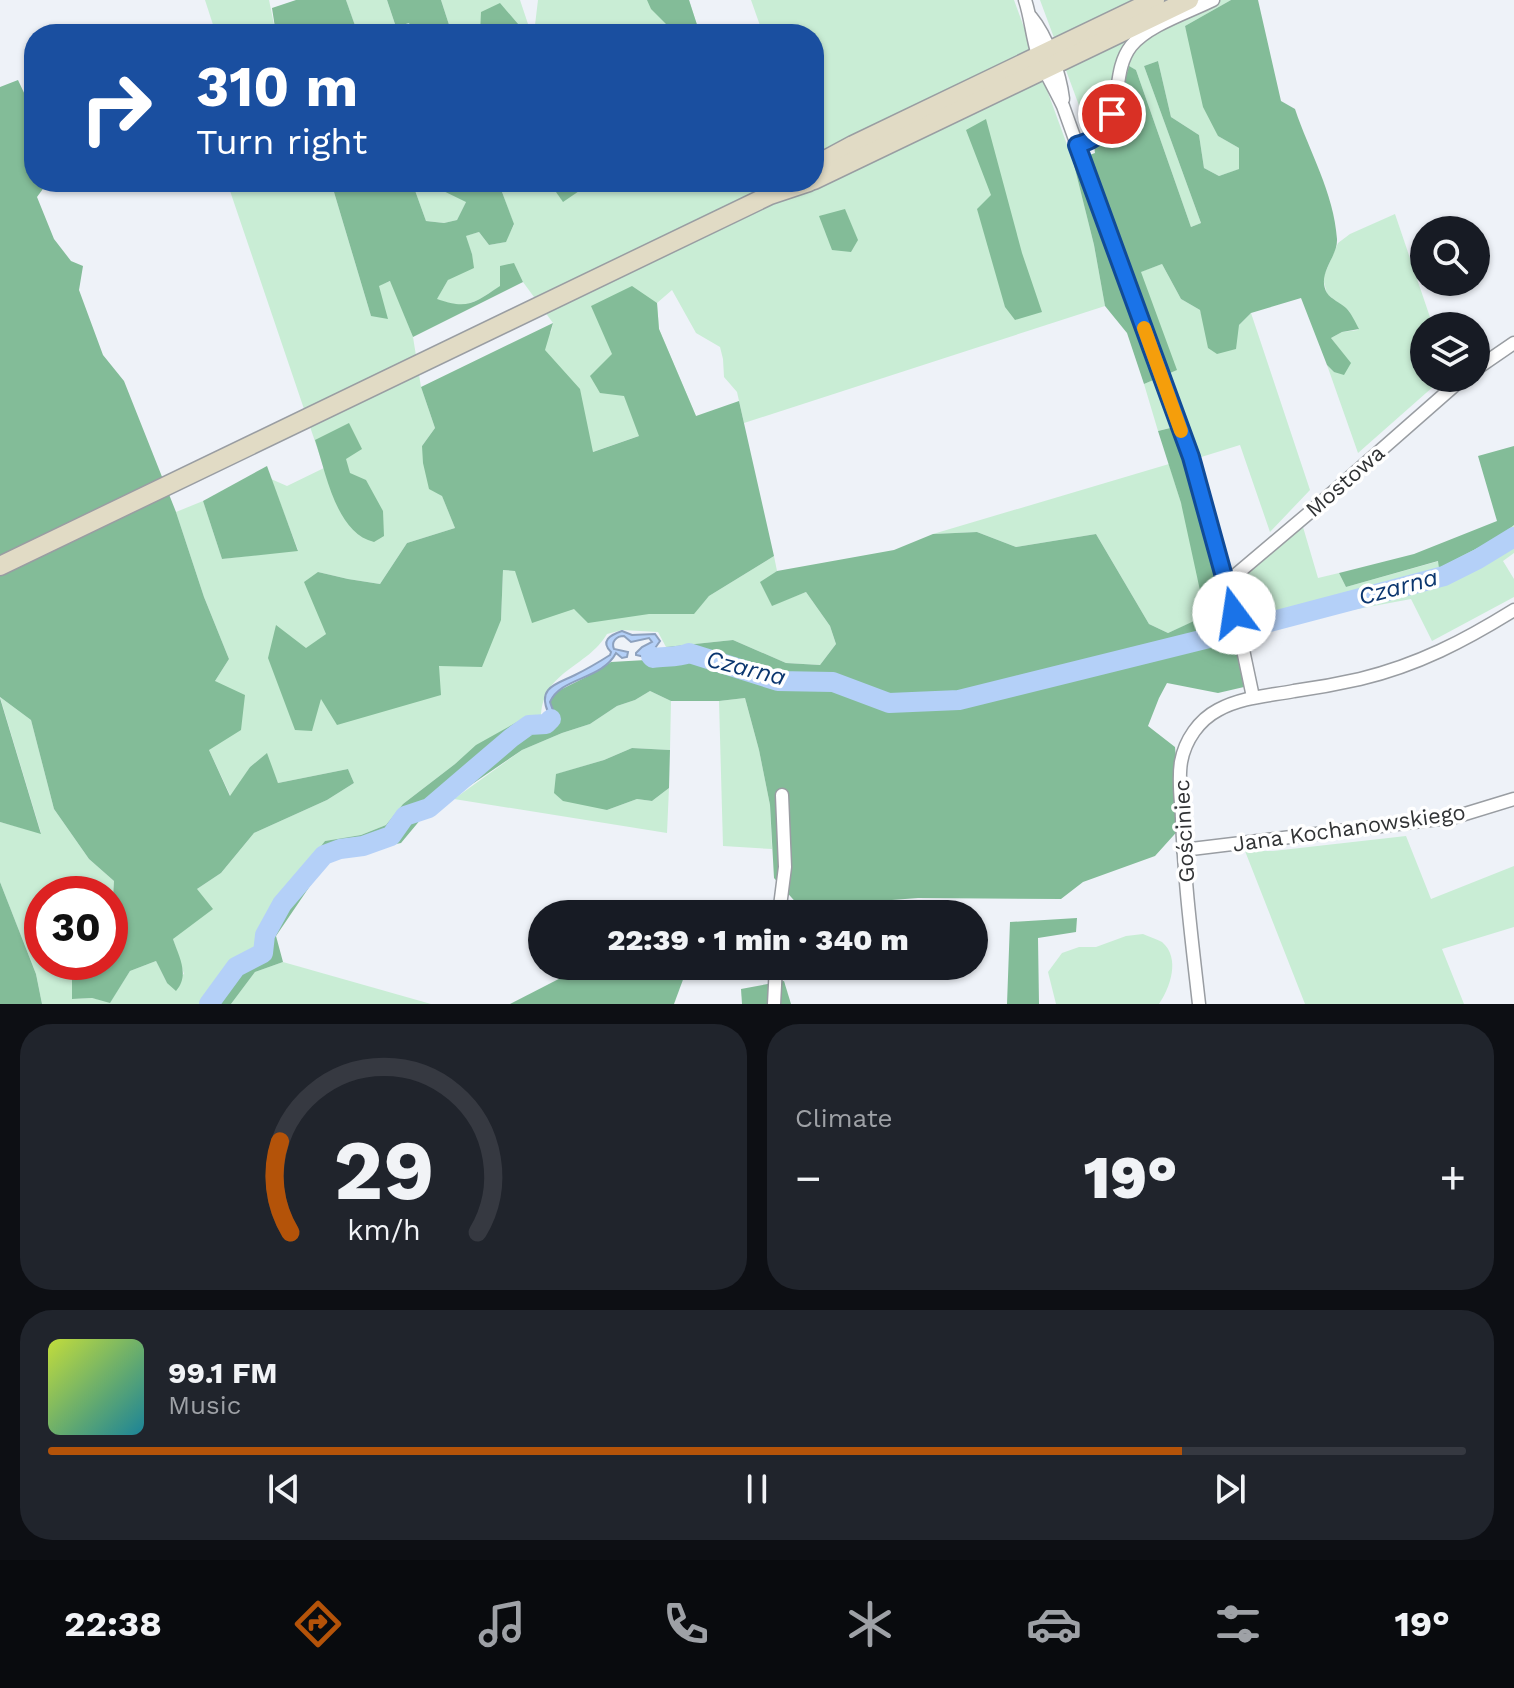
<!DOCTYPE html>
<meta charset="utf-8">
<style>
:root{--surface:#171b24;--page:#20242c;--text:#f1f3f6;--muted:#9ea1a6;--line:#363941;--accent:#b45309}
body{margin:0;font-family:"Work Sans",sans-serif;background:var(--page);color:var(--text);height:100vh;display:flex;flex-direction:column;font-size:30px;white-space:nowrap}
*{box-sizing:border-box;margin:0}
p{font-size:26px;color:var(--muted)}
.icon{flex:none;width:44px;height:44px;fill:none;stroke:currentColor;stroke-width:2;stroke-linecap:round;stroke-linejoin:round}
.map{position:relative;height:1004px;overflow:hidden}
.panel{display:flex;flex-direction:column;gap:20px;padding:20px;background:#0d0f14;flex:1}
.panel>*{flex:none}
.hud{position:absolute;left:24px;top:24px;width:800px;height:168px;border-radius:32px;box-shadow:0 2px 6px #0004;background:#1a4fa0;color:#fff;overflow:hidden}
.tools{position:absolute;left:1410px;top:216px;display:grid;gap:16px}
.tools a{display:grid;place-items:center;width:80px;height:80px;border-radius:50%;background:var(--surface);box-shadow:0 2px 6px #0004;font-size:40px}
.speed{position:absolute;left:24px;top:876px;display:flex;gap:16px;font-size:40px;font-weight:700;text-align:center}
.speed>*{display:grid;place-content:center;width:104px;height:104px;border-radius:50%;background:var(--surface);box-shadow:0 2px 6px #0004;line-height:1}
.speed .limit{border:12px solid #d22;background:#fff;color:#111}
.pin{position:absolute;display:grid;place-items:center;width:68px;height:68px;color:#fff;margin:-34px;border:4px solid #fff;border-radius:50%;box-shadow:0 2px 8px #0007}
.me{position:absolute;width:88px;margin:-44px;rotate:346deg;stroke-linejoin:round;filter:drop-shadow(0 0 6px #0008)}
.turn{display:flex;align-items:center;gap:28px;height:168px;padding:0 40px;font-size:36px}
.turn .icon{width:104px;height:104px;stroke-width:2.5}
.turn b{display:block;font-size:56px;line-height:68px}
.big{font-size:60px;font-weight:800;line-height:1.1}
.panel .card{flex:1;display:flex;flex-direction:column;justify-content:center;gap:12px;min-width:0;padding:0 28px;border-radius:32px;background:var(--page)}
.panel .dial{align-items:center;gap:0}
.dial svg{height:208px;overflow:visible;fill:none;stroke:var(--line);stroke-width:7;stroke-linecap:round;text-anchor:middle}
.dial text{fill:var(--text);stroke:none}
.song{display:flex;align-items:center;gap:24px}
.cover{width:96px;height:96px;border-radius:12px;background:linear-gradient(135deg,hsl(70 70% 55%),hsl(190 70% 35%))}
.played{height:8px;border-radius:4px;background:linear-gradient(90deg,var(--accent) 80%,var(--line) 80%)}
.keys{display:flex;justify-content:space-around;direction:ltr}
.heat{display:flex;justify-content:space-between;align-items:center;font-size:44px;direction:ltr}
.panel .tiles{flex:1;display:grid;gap:20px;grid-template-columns:1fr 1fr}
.card:last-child{grid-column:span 2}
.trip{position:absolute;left:528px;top:900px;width:460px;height:80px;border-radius:40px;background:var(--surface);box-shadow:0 2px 6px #0004;font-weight:800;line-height:80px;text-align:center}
.tab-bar{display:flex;height:128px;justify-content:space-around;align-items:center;background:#090b0e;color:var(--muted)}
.tab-bar .icon{width:56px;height:56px}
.tab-bar .current{color:var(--accent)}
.tab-bar b{font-size:36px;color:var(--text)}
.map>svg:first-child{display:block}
.green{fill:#c9edd5}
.forest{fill:#83bc98}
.water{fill:#b4d0f8;stroke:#8da1be;stroke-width:2}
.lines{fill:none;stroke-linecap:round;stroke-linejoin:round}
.river{stroke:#b4d0f8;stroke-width:20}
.minor-casing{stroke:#999da2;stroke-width:15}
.secondary-casing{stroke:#999da2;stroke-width:21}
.minor{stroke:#fff;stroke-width:12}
.secondary{stroke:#e1dbc5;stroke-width:18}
.route-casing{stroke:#114b97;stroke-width:20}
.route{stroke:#1a73e8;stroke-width:14}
.slow{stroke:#f59e0b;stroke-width:14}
.labels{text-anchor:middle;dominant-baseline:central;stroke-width:7;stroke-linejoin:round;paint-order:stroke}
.street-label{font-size:22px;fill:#313335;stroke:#fff}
.water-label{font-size:24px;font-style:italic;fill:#0b366f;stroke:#fff}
</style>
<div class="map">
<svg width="1514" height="1004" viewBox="0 0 1514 1004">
<rect width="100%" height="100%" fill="#eef2f8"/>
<g class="green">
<path d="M 205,0 L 269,0 L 276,34 L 216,34 Z"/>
<path d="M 346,0 L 387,0 L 396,27 L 409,23 L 413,34 L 358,34 Z"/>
<path d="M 441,0 L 520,0 L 529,27 L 535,25 L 538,0 L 689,0 L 700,34 L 452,34 Z"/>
<path d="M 751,0 L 1014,0 L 1073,161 L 1094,245 L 1105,306 L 744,423 L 737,392 L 724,377 L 723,359 L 720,347 L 696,333 L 672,290 L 657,303 L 659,329 L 696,416 L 538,471 L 509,358 L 551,332 L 553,323 L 523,282 L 514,264 L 501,286 L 478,300 L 462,306 L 436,300 L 448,280 L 472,254 L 465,236 L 479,232 L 489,245 L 505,242 L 514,225 L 502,192 L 490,182 L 814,182 L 814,34 L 763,34 Z"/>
<path d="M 1040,0 L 1231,0 L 1185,26 L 1218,136 L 1239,148 L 1240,169 L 1219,176 L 1204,168 L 1199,135 L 1171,117 L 1158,61 L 1144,66 L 1201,223 L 1191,227 L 1136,70 L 1130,67 L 1112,127 L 1094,146 Z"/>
<path d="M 227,182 L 331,182 L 371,316 L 379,285 L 391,281 L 413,337 L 421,387 L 435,428 L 422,446 L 455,528 L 407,543 L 380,584 L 348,579 L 318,572 L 326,634 L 307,648 L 321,698 L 439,666 L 501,620 L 503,570 L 515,571 L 575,609 L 649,614 L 693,614 L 709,596 L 774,556 L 777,571 L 761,583 L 772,605 L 806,592 L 830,626 L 836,644 L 820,665 L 786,663 L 733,640 L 666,647 L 658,632 L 622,630 L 607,634 C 587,668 541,671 541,719 L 526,717 L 476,746 L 455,764 L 403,804 L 386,825 L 361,835 L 325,841 L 260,929 L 256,949 C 227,963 220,979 202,1004 L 42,1004 L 36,974 L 0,882 L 0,822 L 41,833 L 0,697 L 31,720 L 54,809 L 89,859 L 114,881 L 112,913 L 110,915 L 110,894 L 42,894 L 42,962 L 74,962 L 72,966 L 73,999 L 92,998 L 110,1002 L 130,971 L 156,961 L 167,983 L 184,974 L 173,939 L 197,889 L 221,873 L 254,833 L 327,800 L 354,783 L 348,769 L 278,783 L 266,754 L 250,767 L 231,797 L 209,750 L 215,681 L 229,659 L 204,597 L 176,512 L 203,501 L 222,559 L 298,550 L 271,479 L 287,486 L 324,468 Z"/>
<path d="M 412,182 L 465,182 L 466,202 L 457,220 L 444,223 L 426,221 Z"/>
<path d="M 1395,214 L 1433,326 L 1424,326 L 1424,378 L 1443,378 L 1358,453 L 1327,365 L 1334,372 L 1350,363 L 1331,338 L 1342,332 L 1358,330 L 1349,311 L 1327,294 L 1323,278 L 1338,243 L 1350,234 Z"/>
<path d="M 1162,264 L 1181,299 L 1200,310 L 1205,326 L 1239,325 L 1251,313 L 1310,490 L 1270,532 L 1240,445 L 1198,458 L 1184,424 L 1158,431 L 1144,384 L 1176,370 L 1140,272 Z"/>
<path d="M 1169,464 L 1181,503 L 1222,595 L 1233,634 L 1195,621 L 1168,633 L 1149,624 L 1096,534 L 1016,547 L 977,532 L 933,534 Z"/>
<path d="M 1514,525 L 1514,553 L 1503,561 L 1514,579 L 1514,597 L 1432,641 L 1411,599 L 1336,613 L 1250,637 L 1236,584 L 1303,527 L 1318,578 L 1339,573 L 1346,587 L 1439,561 L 1439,567 L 1499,537 Z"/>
<path d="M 650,691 L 671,701 L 670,750 L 632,748 L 604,760 L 557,774 L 607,810 L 637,799 L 652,801 L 669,788 L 667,833 L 454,799 L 522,750 L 562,733 L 590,724 L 617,706 L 635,700 Z"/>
<path d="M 745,698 L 759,750 L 770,805 L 772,849 L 723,846 L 719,701 Z"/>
<path d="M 1406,836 L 1431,899 L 1514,866 L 1514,927 L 1442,949 L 1464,1004 L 1305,1004 L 1245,851 L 1273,851 Z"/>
<path d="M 1143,934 C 1149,937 1157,939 1162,942 C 1181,958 1170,988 1159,1004 L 1056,1004 L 1048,972 L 1062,953 L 1079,947 L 1096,947 L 1126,936 Z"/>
<path d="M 283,962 L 431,1004 L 231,1004 L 255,972 Z"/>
</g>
<g class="forest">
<path d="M 296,0 L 346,0 L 358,34 L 276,34 L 272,8 Z"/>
<path d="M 387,0 L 441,0 L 452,34 L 413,34 L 409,23 L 396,27 Z"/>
<path d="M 647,0 L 689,0 L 700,34 L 666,34 L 667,25 L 651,9 Z"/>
<path d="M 1231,0 L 1258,0 L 1281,101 L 1295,109 C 1309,151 1334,193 1337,239 C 1338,257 1316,274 1327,293 C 1331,299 1341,303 1346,308 C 1352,314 1355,322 1359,329 L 1342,332 L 1331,338 L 1351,363 L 1344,375 L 1334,372 L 1327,365 L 1301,298 L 1251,313 L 1239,325 L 1236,349 L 1217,354 L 1208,348 L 1200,310 L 1181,299 L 1162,264 L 1141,272 L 1177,370 L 1144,384 L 1127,333 L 1105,306 L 1094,245 L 1073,161 L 1095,153 L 1094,146 L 1112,127 L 1129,66 L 1136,70 L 1191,227 L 1201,223 L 1144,66 L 1158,61 L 1171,117 L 1199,135 L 1204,168 L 1219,176 L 1239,169 L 1239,148 L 1218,136 L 1203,107 L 1185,26 Z"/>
<path d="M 500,3 L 524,31 L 529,27 L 535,25 L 542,34 L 480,34 L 481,12 Z"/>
<path d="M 18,80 L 34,114 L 34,182 L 48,182 L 37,197 L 54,239 L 71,261 L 83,266 L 79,290 L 103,355 L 124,381 L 176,512 L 204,597 L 229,659 L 215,681 L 245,695 L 241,730 L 209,750 L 230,796 L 250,767 L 267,753 L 278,783 L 348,769 L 354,783 L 327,800 L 254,833 L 221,873 L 197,889 L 213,909 L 173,939 C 179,957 190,975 176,991 L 167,983 L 156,961 L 130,971 L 110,1003 L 92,998 L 72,999 L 72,965 L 74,962 L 110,962 L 110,915 L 112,913 L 114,881 L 89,859 L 54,809 L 31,720 L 0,697 L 0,87 Z"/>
<path d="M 986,119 L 1022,253 L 1042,312 L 1015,320 L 1005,307 L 977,209 L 991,195 L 966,130 Z"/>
<path d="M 331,182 L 412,182 L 426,221 L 444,223 L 457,220 L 466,202 L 425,182 L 506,182 L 502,192 L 514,224 L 506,242 L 489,245 L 479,232 L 466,236 L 472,254 L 474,268 L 448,280 L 437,299 C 468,310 474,303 500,286 L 500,266 L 514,263 L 523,282 L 413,337 L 390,281 L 379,286 L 388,319 L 371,316 Z"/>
<path d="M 549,182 L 584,182 L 585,187 L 563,202 Z"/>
<path d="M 845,209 L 858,240 L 851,252 L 832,250 L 819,216 Z"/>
<path d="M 632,286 L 657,303 L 659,329 L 696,416 L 739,401 L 774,556 L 709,596 L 694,614 L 649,614 L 588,623 L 574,609 L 532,623 L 515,571 L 503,570 L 501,620 L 482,667 L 439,666 L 441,695 L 337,725 L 321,699 L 312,731 L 295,730 L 268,658 L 276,625 L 306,648 L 326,634 L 304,582 L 318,572 L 348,579 L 380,584 L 407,543 L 455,528 L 442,496 L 429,489 L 423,463 L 422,446 L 435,428 L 421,387 L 553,323 L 545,350 L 580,389 L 593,452 L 639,436 L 624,396 L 600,393 L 590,376 L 612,354 L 591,306 Z"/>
<path d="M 349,423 L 362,449 L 346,459 L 350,473 L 366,480 L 383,511 L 384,536 L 374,542 C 336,533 326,473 315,440 Z"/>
<path d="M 1174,427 L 1199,498 L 1222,595 L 1212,598 L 1201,595 L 1181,503 L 1158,431 Z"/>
<path d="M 1514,446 L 1514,525 L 1499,537 L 1439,568 L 1438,561 L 1346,587 L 1339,573 L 1414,554 L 1497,521 L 1478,456 Z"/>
<path d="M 267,466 L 298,551 L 222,559 L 203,501 Z"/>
<path d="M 977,532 L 1016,547 L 1096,534 L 1149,624 L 1168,633 L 1194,621 L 1233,634 L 1244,687 L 1218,693 L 1167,683 L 1159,698 L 1148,726 L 1175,747 L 1182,826 L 1155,856 L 1083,882 L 1061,899 L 918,898 L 800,907 L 774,878 L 770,805 L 759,750 L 745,698 L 719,701 L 671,701 L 650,691 L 635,700 L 617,706 L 590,724 L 562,733 L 522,750 L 421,819 L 401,843 L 329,858 L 276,936 L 283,962 L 255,972 L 231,1004 L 202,1004 C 220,979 227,963 256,949 L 260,929 L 274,906 L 325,841 L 361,835 L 386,825 L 403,804 L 455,764 L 476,745 L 526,717 L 529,725 L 549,726 L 555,722 L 555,716 L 550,702 L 556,692 L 598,671 L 611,662 L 646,660 L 666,647 L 733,640 L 786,663 L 820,665 L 836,644 L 830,626 L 806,592 L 772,606 L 760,582 L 777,571 L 894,550 L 933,534 Z"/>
<path d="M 0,698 L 41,834 L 0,822 Z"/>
<path d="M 632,748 L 670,750 L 669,788 L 652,801 L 637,799 L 607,810 L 563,801 L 554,793 L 556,774 L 604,760 Z"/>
<path d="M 0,882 L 36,974 L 42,1004 L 0,1004 Z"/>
<path d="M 1077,918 L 1076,932 L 1038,938 L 1039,1004 L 1007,1004 L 1010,922 Z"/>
<path d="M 584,966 L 688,966 L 674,1004 L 510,1004 Z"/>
<path d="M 784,981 L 791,1004 L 742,1004 L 741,989 Z"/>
</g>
<path class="water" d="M 622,631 L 632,635 L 655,634 L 660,641 L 653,651 L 659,654 L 663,653 L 675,657 L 649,662 L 645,657 L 636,655 L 636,653 L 642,647 L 652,642 L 649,638 L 631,642 L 624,636 C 616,636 611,642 614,649 L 628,652 L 627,657 L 622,658 L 616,653 C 602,680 561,677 550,702 L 555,716 L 555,722 L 543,728 L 529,725 L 546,720 L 548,712 C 537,687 557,684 575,675 C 587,669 599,662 610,655 L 611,652 C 600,641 610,635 622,631 Z"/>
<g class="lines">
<g class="river">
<path d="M 651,656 L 653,658 C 665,656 677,658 689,653 L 778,681 L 833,682 L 889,703 L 959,700 L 1209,638 L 1444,576 L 1478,559 L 1514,537"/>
<path d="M 209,1004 L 236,967 L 263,953 L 265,935 L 282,904 L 324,855 L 340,849 L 363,846 L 391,836 L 405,816 L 429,808 L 511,738 L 529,725 L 546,724 L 551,719"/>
</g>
<defs>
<g id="minor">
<path d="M 1025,0 C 1031,18 1032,37 1038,55 C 1045,73 1055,89 1063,106 L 1174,415 L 1191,457 L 1242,645 L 1253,697"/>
<path d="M 1031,17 C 1047,36 1060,74 1063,99"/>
<path d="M 1077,145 C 1132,131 1106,78 1131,46 C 1148,25 1189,12 1213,0"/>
<path d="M 1476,369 L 1514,343"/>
<path d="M 1226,583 L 1316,507 L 1463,378"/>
<path d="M 1183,850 L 1455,817 L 1514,799"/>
<path d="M 779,914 L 785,867 L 782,795"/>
<path d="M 774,1004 L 776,966"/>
<path d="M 1199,1004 C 1192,942 1184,879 1182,817 C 1181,799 1178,780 1181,762 C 1185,740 1199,720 1218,710 C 1242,697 1268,696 1294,691 C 1316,688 1338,684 1360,679 C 1418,665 1464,641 1514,610"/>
</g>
<g id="secondary">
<path d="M 814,166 L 853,145 L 1155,0"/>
<path d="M 814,180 L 1189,0"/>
<path d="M 0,566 L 770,195 L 809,182"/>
</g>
</defs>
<use href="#minor" class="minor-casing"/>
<use href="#secondary" class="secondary-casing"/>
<use href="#minor" class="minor"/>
<use href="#secondary" class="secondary"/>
</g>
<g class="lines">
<defs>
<path id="route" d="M 1112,114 C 1104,132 1096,140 1077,145 L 1191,457 L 1234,613"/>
</defs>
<use href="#route" class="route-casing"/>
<use href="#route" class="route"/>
<path class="slow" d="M 1144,328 L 1181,431"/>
</g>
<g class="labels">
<g class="street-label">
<text transform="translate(1345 481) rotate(-41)">Mostowa</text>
<text transform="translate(1349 828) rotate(-8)">Jana Kochanowskiego</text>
<text transform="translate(1184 831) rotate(-93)">Gościniec</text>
</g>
<g class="water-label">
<text transform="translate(1398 587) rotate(-15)">Czarna</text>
<text transform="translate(746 668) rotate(14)">Czarna</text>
</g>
</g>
</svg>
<div class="tools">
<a><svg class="icon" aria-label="search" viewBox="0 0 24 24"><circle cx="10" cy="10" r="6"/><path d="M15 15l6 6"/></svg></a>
<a><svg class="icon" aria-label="layers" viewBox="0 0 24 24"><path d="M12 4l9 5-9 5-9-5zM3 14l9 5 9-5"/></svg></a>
</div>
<div class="speed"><div class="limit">30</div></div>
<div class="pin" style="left:1112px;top:114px;background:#d93025"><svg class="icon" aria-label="arrive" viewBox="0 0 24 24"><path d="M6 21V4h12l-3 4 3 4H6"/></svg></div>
<svg class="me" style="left:1234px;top:613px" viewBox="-20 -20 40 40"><circle r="19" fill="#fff"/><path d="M0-13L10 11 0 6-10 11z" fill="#1a73e8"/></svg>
<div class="trip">22:39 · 1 min · 340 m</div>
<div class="hud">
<div class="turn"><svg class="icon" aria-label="right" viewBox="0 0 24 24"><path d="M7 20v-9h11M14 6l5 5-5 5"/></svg><div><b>310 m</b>Turn right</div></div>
</div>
</div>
<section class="panel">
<div class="tiles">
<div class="card dial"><svg viewBox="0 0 100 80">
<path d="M14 69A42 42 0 1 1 86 69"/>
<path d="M14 69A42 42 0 0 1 10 34" stroke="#b45309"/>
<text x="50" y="56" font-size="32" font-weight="700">29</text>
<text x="50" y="72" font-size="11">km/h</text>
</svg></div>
<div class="card"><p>Climate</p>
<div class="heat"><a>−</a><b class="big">19°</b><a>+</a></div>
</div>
<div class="card">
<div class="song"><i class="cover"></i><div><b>99.1 FM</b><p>Music</p></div></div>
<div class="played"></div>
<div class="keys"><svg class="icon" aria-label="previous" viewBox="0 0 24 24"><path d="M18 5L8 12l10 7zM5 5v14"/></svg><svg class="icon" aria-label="pause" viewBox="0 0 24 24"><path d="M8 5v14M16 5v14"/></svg><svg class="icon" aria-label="next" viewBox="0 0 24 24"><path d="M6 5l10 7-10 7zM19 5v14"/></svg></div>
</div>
</div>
</section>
<nav class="tab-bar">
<b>22:38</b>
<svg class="icon current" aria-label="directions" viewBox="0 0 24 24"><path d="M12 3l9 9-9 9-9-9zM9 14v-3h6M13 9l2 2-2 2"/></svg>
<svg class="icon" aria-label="music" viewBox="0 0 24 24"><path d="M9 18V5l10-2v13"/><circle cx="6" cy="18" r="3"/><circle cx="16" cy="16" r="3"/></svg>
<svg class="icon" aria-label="phone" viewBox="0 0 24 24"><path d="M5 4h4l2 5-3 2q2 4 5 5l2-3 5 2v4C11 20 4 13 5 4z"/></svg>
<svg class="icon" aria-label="climate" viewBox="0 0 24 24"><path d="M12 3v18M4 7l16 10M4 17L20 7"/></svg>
<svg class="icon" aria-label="car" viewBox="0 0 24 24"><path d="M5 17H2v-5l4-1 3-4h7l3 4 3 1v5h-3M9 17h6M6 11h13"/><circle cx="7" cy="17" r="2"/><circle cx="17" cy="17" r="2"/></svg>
<svg class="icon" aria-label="filters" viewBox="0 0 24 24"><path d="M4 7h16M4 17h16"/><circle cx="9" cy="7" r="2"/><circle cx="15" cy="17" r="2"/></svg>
<b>19°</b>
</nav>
